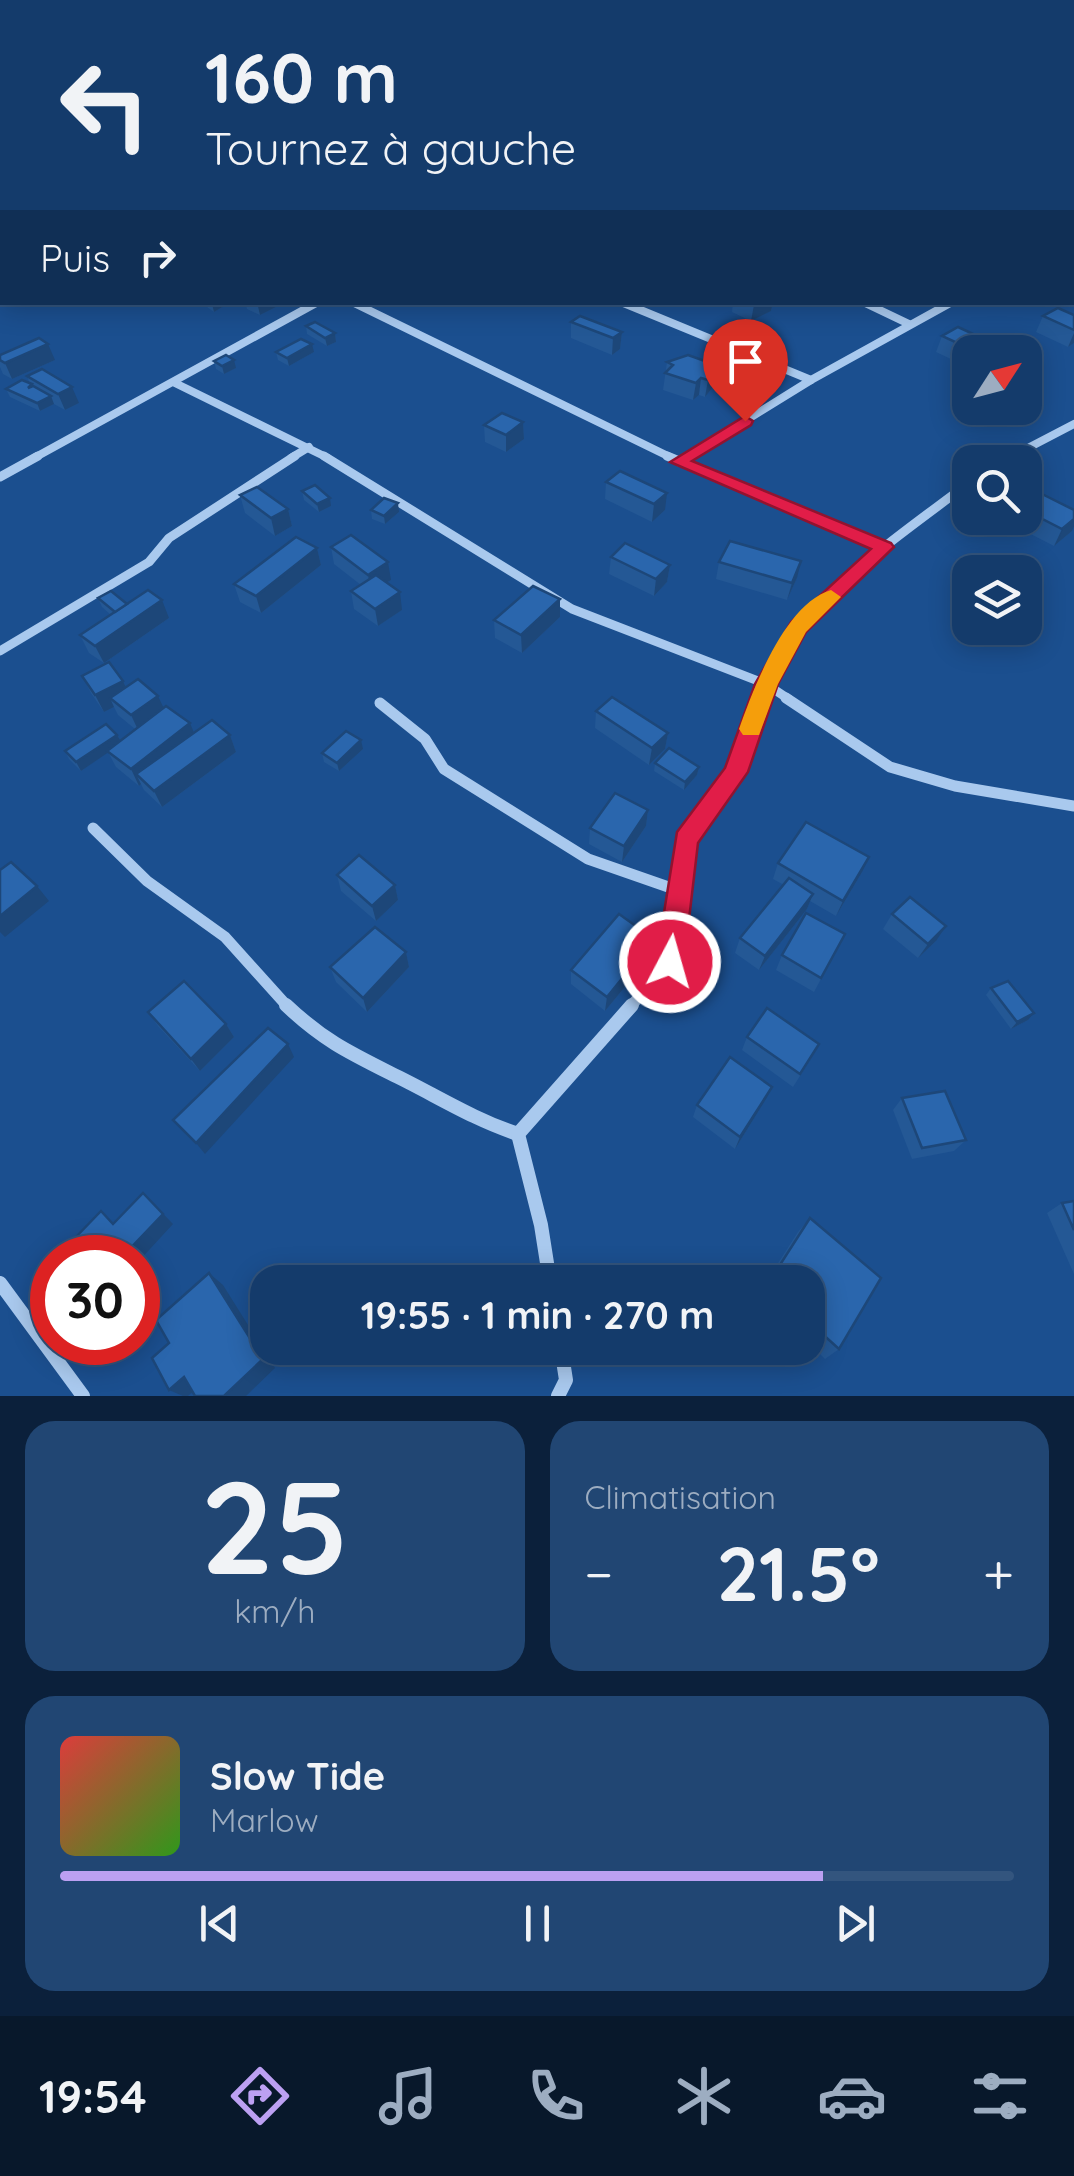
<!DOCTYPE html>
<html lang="fr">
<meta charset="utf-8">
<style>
:root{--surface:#143b6b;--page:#214673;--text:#f1f3f6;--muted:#9dadc1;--line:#33557e;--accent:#bca0f2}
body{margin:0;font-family:Quicksand,sans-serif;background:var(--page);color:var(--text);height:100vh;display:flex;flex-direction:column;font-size:38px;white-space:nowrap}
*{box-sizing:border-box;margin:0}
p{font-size:32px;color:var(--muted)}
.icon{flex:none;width:55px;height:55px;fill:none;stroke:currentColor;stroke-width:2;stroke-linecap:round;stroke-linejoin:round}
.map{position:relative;height:1396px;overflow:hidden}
.sheet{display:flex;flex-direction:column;gap:25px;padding:25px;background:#0b203b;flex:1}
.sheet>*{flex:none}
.guide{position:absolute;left:0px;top:0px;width:1075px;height:305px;box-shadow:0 5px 25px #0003,0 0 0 2px var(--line);background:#143b6b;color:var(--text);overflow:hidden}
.needle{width:65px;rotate:54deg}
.tools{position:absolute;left:952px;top:335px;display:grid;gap:20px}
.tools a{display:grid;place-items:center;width:90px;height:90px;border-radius:20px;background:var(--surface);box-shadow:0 5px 25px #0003,0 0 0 2px var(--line);font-size:50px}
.speed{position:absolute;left:30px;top:1235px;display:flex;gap:20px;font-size:50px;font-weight:700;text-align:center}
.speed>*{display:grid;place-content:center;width:130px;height:130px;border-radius:50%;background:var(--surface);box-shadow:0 5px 25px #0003,0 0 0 2px var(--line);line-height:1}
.speed .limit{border:15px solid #d22;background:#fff;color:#111}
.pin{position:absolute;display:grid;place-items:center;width:85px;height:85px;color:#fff;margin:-102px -42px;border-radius:50% 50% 50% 0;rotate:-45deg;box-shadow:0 0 10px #0007}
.pin .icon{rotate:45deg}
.me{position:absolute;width:110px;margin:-55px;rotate:6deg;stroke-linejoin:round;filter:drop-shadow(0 0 8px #0008)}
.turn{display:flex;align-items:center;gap:35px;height:210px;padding:0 40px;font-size:45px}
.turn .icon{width:130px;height:130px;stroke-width:2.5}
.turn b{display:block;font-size:70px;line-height:85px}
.then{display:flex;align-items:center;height:95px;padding:0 40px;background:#0003;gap:20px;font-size:38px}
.big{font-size:75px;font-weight:700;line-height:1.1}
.sheet .tile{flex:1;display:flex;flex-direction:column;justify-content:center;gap:15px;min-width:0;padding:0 35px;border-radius:30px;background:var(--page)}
.sheet .dial{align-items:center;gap:0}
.dial b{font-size:130px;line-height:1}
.song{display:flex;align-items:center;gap:30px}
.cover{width:120px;height:120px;border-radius:15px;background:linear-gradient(135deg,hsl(0 70% 55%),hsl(110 70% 35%))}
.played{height:10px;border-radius:5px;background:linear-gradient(90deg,var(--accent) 80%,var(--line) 80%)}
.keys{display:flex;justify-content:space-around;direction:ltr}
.heat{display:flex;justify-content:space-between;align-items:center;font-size:55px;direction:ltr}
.sheet .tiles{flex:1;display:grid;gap:25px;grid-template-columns:1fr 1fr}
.tile:last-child{grid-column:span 2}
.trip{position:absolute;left:250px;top:1265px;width:575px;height:100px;border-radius:30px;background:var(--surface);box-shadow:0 5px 25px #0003,0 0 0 2px var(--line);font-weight:700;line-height:100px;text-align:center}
.tabs{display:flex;height:160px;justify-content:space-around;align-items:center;background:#08182b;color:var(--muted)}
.tabs .icon{width:70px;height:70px}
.tabs .selected{color:var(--accent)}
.tabs b{font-size:45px;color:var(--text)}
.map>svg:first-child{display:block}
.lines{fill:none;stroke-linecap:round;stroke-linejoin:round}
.minor-far4{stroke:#a9c9ee;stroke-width:4}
.minor-far3{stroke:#a9c9ee;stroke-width:8}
.minor-far2{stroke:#a9c9ee;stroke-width:9}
.minor-far1{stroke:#a9c9ee;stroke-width:11}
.minor{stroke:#a9c9ee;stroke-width:14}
.wall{fill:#245895}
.shaded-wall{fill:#1d4779}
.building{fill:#2a66ad;stroke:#1d4779;stroke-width:2.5}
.route{fill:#e11d48;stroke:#92132f;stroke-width:2.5}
.slow{fill:#f59e0b}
</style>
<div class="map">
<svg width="1074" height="1396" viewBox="0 0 1074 1396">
<rect width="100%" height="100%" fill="#1b4f8f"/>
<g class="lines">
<g class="minor-far4">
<path d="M 450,0 L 455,2"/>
<path d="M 278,2 L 309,0"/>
</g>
<g class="minor-far3">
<path d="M 352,302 L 672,458"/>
<path d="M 621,302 L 811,380"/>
<path d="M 863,302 L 909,324"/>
<path d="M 175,383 L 328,458"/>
<path d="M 34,458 L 318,302"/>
<path d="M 291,458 L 309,447"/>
<path d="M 685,458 L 811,380 L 952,302"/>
<path d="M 1009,458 L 1074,424"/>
</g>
<g class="minor-far2">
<path d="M 324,456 L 572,609 L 766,684 L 790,700"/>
<path d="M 667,456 L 885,547"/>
<path d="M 679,462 L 689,456"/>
<path d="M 1002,462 L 1013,456"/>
<path d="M 0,477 L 38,456"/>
<path d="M 0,651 L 149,562 L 169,538 L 295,456"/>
<path d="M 761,700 C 793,604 893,541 970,482"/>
</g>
<g class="minor-far1">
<path d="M 786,698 L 890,767 L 955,786 L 1074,806"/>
<path d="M 380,703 L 425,739 L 444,769 L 588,859 L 677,890"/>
<path d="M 93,828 L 147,881 L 225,937 L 288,1007"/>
<path d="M 630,1007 L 670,962 L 686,840 L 736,772 L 761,698"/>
</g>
<g class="minor">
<path d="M 286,1005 C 322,1039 346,1051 390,1073 C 434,1094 472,1119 518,1134"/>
<path d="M 550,1282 L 541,1225 L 518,1134 L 632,1005"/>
<path d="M 0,1283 L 83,1396"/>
<path d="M 558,1396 L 566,1380 L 561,1348"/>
</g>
</g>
<g class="wall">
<path d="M 849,0 L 872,0 L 871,2 L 849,2 Z"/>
<path d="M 200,302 L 223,302 L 224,306 L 214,312 Z"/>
<path d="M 245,302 L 286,302 L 260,315 L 247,309 Z"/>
<path d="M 733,302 L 773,302 L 771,311 L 751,321 L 732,312 Z"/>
<path d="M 1074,315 L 1074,343 L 1068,347 L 1036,332 L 1043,316 Z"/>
<path d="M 571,322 L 622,332 L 620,349 L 612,355 L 571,338 Z"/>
<path d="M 306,326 L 335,333 L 336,342 L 327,346 L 307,334 Z"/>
<path d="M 942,336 L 982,338 L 977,352 L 970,352 L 970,384 L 952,375 L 954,370 L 952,369 L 955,361 L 936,352 Z"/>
<path d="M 276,352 L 314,352 L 289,366 L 278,360 Z"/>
<path d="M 0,355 L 55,360 L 12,379 L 3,374 L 0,367 Z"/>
<path d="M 214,361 L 236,368 L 224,374 L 216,369 Z"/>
<path d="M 667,362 L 716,383 L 705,397 L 699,395 L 693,400 L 663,390 Z"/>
<path d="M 27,376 L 79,403 L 65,410 L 54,404 L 40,411 L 10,397 L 6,389 L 30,384 Z"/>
<path d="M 523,422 L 524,439 L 506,452 L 485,442 L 484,425 Z"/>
<path d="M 606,482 L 665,510 L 652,522 L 605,499 Z"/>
<path d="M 302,491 L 331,506 L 319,512 L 304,500 Z"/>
<path d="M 240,495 L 288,509 L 292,526 L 275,536 L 245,513 Z"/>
<path d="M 1025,502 L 1072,531 L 1054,546 L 1011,524 L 1014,518 L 1025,518 Z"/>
<path d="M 371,510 L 399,512 L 385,524 L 372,519 Z"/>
<path d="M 331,547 L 391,580 L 386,583 L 402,610 L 378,626 L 354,609 L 351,591 L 361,585 L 334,564 Z"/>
<path d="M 317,548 L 321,565 L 261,613 L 240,602 L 234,584 Z"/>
<path d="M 611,557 L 670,565 L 667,582 L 654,596 L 609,574 Z"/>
<path d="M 719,562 L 797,578 L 787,600 L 716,579 Z"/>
<path d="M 98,598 L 127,604 L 169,618 L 104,663 L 89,653 L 80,635 L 111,615 L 102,607 Z"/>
<path d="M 560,599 L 560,617 L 522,653 L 495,638 L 494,620 Z"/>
<path d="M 82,676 L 123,681 L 126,687 L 163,708 L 194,733 L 230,735 L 236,752 L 162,807 L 144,790 L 141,784 L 139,786 L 116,767 L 108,752 L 81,771 L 69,759 L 65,751 L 117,735 L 120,740 L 135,729 L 118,715 L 114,707 L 104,712 L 91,693 Z"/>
<path d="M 596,711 L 668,733 L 665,749 L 649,765 L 595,728 Z"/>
<path d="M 363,749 L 339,771 L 324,762 L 322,753 Z"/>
<path d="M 655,763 L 699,767 L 697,775 L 684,790 L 654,771 Z"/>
<path d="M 648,810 L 646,826 L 622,862 L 589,844 L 590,828 Z"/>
<path d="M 778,863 L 862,872 L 836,916 L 810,901 L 807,909 L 759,970 L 735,953 L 740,938 L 784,885 L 773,879 Z"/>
<path d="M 337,875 L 395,885 L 398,900 L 376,921 L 341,891 Z"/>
<path d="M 892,914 L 936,941 L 918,958 L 883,929 Z"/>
<path d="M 845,934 L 814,992 L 776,970 L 782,955 Z"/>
<path d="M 406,952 L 409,967 L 367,1012 L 336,982 L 330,967 Z"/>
<path d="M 652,954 L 605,1011 L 571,984 L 571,970 Z"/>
<path d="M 991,988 L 1028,1020 L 1011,1029 L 986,995 Z"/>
<path d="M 148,1012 L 226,1024 L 234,1037 L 200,1071 L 158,1026 Z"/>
<path d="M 747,1037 L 812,1057 L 793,1087 L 742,1050 Z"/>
<path d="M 902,1098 L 966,1140 L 954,1151 L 912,1159 L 893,1110 Z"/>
<path d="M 766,1099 L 735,1149 L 693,1117 L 697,1105 Z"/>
<path d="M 1074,1201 L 1074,1274 L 1047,1213 L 1062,1203 Z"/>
<path d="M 810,1218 L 839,1349 L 825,1359 L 808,1342 L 808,1282 L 766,1282 L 798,1232 Z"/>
</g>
<g class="shaded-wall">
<path d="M 214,302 L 223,302 L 224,306 L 214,312 L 212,304 Z"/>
<path d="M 257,302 L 286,302 L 260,315 Z"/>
<path d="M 759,302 L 773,302 L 771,311 L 751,321 L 754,305 Z"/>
<path d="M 622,332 L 620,349 L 612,355 L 613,338 Z"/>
<path d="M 335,333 L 336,342 L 327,346 L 325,338 Z"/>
<path d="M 1074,333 L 1074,343 L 1068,347 Z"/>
<path d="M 982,338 L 977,352 L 970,352 L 963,355 L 966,347 Z"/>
<path d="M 48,344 L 55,360 L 12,379 L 5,363 Z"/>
<path d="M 312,344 L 314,352 L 289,366 L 287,358 Z"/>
<path d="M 234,360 L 236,368 L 224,374 L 222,366 Z"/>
<path d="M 719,366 L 716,383 L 705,397 L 708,380 Z"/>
<path d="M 701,378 L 699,395 L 693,400 L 696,383 Z"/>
<path d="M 1038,383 L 1031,400 L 1025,404 L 1025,395 L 1027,390 Z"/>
<path d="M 72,387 L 79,403 L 65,410 L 58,394 Z"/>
<path d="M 51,396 L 54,404 L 40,411 L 37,403 Z"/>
<path d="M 523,422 L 524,439 L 506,452 L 506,435 Z"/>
<path d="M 667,493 L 665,510 L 652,522 L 654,504 Z"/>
<path d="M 330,498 L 331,506 L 319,512 L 317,504 Z"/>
<path d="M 398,503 L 399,512 L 385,524 L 384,516 Z"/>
<path d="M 288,509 L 292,526 L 275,536 L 271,518 Z"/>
<path d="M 1074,519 L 1074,526 L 1072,531 L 1054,546 L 1062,529 Z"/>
<path d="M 317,548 L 321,565 L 261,613 L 256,596 Z"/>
<path d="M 801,561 L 797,578 L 787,600 L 792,583 Z"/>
<path d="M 388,562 L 391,580 L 371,592 L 368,575 Z"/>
<path d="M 670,565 L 667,582 L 654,596 L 656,579 Z"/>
<path d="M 400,592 L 402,610 L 378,626 L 375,609 Z"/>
<path d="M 560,599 L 560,617 L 522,653 L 521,635 Z"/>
<path d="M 162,600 L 169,618 L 104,663 L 95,646 Z"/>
<path d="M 123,681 L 131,698 L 110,698 L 114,707 L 104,712 L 95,695 Z"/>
<path d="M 158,696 L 166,713 L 139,732 L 131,715 Z"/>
<path d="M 190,723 L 197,740 L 136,774 L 141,784 L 139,786 L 131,769 Z"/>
<path d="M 668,733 L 665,749 L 649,765 L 652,748 Z"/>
<path d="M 117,735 L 122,743 L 81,771 L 76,762 Z"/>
<path d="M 230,735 L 236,752 L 162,807 L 154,791 Z"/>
<path d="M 361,740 L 363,749 L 339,771 L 337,763 Z"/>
<path d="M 699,767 L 697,775 L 684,790 L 685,782 Z"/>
<path d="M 648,810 L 646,826 L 622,862 L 624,846 Z"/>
<path d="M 869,857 L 862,872 L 836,916 L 843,901 Z"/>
<path d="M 395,885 L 398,900 L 376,921 L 372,906 Z"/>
<path d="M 37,886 L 49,901 L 5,937 L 0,932 L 0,916 Z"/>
<path d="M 813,894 L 807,909 L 759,970 L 765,956 Z"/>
<path d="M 946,926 L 936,941 L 918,958 L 928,944 Z"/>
<path d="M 654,939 L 652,954 L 605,1011 L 607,997 Z"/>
<path d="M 406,952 L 409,967 L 367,1012 L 363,998 Z"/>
<path d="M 1034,1013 L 1028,1020 L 1011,1029 L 1017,1022 Z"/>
<path d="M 226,1024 L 234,1037 L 200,1071 L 191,1059 Z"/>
<path d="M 288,1044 L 294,1057 L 205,1154 L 196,1143 Z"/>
<path d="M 772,1087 L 766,1099 L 735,1149 L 740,1137 Z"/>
<path d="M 143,1193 L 173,1224 L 138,1262 L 138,1258 L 121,1258 Z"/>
<path d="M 209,1273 L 223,1285 L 275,1368 L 246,1396 L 224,1396 Z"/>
<path d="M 184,1377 L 200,1385 L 188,1396 L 183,1396 L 169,1390 Z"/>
</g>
<g class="building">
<rect x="879" y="0" width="16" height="2"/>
<path d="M 1058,308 L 1074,315 L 1074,330 L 1043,316 Z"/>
<path d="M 580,316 L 622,332 L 613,338 L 571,322 Z"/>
<path d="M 315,322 L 335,333 L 325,338 L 306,326 Z"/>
<path d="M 958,327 L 982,338 L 966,347 L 942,336 Z"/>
<path d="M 39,338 L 48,344 L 5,363 L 0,360 L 0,355 Z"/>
<path d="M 301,339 L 312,344 L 287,358 L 276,352 Z"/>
<path d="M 963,350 L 970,353 L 970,364 L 958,359 L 964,356 L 958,353 Z"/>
<path d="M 226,355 L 234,360 L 222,366 L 214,361 Z"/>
<path d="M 688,355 L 719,366 L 708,380 L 701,378 L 696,383 L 665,373 L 673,365 L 667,362 Z"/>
<path d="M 42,369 L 72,387 L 58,394 L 27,376 Z"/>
<path d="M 1025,377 L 1038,383 L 1027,390 L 1025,389 Z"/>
<path d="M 22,380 L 32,384 L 28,388 L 33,386 L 51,396 L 37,403 L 6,389 Z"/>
<path d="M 502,413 L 523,422 L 506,435 L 484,425 Z"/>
<path d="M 620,471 L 667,493 L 654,504 L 606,482 Z"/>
<path d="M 315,485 L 330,498 L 317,504 L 302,491 Z"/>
<path d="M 257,487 L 288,509 L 271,518 L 240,495 Z"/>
<path d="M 1038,492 L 1074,510 L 1074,519 L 1062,529 L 1025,510 L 1025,502 Z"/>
<path d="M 384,498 L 398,503 L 384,516 L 371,510 Z"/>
<path d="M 351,535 L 388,562 L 368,575 L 331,547 Z"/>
<path d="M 296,537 L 317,548 L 256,596 L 234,584 Z"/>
<path d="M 730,541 L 801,561 L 792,583 L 719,562 Z"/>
<path d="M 625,543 L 670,565 L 656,579 L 611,557 Z"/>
<path d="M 376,575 L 400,592 L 375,609 L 351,591 Z"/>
<path d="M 533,586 L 560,599 L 521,635 L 494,620 Z"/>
<path d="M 148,590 L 162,600 L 95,646 L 80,635 Z"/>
<path d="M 111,591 L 127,604 L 115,612 L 98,598 Z"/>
<path d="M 109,662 L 123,681 L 95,695 L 82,676 Z"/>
<path d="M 138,679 L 158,696 L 131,715 L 110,698 Z"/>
<path d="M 612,697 L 668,733 L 652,748 L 596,711 Z"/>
<path d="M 166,706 L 190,723 L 131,769 L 107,751 Z"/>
<path d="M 212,720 L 230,735 L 154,791 L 136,774 Z"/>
<path d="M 106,724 L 117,735 L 76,762 L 65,751 Z"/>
<path d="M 346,731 L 361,740 L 337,763 L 322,753 Z"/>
<path d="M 669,748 L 699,767 L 685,782 L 655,763 Z"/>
<path d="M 615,793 L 648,810 L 624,846 L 590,828 Z"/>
<path d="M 806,822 L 869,857 L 843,901 L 778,863 Z"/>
<path d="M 359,855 L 395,885 L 372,906 L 337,875 Z"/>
<path d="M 11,862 L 37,886 L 0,916 L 0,870 Z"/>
<path d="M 789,878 L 813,894 L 765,956 L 740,938 Z"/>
<path d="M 910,897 L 946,926 L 928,944 L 892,914 Z"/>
<path d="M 806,913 L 845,934 L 821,978 L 782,955 Z"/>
<path d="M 619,914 L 654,939 L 607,997 L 571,970 Z"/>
<path d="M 375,927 L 406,952 L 363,998 L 330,967 Z"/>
<path d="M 184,981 L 226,1024 L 191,1059 L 148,1012 Z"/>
<path d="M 1008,981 L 1034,1013 L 1017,1022 L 991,988 Z"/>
<path d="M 767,1008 L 819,1044 L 800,1074 L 747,1037 Z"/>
<path d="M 268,1028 L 288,1044 L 196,1143 L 173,1120 Z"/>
<path d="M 730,1057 L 772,1087 L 740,1137 L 697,1105 Z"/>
<path d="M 945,1091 L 966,1140 L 922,1148 L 902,1098 Z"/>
<path d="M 143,1193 L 163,1214 L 121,1258 L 89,1258 L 74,1239 L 101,1211 L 113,1224 Z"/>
<path d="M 1074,1201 L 1074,1230 L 1062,1203 Z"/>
<path d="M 810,1218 L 881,1278 L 839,1349 L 808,1321 L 808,1282 L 769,1282 Z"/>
<path d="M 209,1273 L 263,1359 L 224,1396 L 195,1396 L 184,1377 L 169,1390 L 152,1358 L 169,1343 L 156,1320 Z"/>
</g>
<path class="route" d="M 745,416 L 753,421 L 751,425 L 692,461 L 891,543 L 894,547 L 806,632 L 778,684 L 748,772 L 698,843 L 684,962 L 680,971 L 670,975 L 660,971 L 656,962 L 677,832 L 725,768 L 755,684 L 791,622 L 871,549 L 670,462 Z"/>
<path class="slow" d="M 831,590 L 841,597 L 806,632 L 778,684 L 759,735 L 743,735 L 739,729 C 754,687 785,604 831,590 Z"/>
</svg>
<div class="tools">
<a><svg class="needle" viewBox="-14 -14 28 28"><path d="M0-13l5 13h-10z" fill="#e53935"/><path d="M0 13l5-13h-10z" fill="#9dadc1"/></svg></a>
<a><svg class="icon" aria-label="search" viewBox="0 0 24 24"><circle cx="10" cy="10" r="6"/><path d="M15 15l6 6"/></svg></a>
<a><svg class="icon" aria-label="layers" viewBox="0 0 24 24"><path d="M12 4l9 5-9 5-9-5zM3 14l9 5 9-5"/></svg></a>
</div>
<div class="speed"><div class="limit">30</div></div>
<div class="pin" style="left:745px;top:421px;background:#d93025"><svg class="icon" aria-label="arrive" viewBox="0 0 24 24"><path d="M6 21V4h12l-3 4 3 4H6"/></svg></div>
<svg class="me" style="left:670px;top:962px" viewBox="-20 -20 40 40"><circle r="17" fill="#e11d48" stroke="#fff" stroke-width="3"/><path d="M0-11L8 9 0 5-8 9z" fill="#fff"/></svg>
<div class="trip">19:55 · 1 min · 270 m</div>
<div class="guide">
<div class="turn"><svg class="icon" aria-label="left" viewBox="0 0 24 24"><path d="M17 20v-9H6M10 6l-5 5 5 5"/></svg><div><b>160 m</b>Tournez à gauche</div></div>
<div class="then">Puis<svg class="icon" aria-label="right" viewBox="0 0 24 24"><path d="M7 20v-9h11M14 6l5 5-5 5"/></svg></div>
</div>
</div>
<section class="sheet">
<div class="tiles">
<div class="tile dial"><b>25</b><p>km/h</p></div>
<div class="tile"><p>Climatisation</p>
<div class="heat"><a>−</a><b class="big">21.5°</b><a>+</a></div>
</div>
<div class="tile">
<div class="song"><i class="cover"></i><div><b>Slow Tide</b><p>Marlow</p></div></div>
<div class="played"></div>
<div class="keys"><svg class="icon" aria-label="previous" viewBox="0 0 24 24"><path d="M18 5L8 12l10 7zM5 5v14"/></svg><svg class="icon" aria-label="pause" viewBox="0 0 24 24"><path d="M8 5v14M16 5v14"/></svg><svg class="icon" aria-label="next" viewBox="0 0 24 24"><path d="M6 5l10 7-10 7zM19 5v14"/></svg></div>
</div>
</div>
</section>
<nav class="tabs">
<b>19:54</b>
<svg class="icon selected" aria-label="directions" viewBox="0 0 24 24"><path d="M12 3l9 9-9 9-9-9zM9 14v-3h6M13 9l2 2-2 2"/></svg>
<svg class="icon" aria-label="music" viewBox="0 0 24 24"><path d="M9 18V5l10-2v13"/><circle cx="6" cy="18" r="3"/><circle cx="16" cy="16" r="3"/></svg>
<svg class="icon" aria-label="phone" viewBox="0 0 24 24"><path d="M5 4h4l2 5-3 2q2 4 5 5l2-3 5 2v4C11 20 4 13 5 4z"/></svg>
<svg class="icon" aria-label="climate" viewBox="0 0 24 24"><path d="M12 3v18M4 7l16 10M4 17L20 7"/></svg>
<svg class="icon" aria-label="car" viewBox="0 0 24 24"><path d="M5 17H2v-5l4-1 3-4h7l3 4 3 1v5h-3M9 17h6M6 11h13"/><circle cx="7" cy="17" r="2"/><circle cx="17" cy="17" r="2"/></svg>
<svg class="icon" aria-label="filters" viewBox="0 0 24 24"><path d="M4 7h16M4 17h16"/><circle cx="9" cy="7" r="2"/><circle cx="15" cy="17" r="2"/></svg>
</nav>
